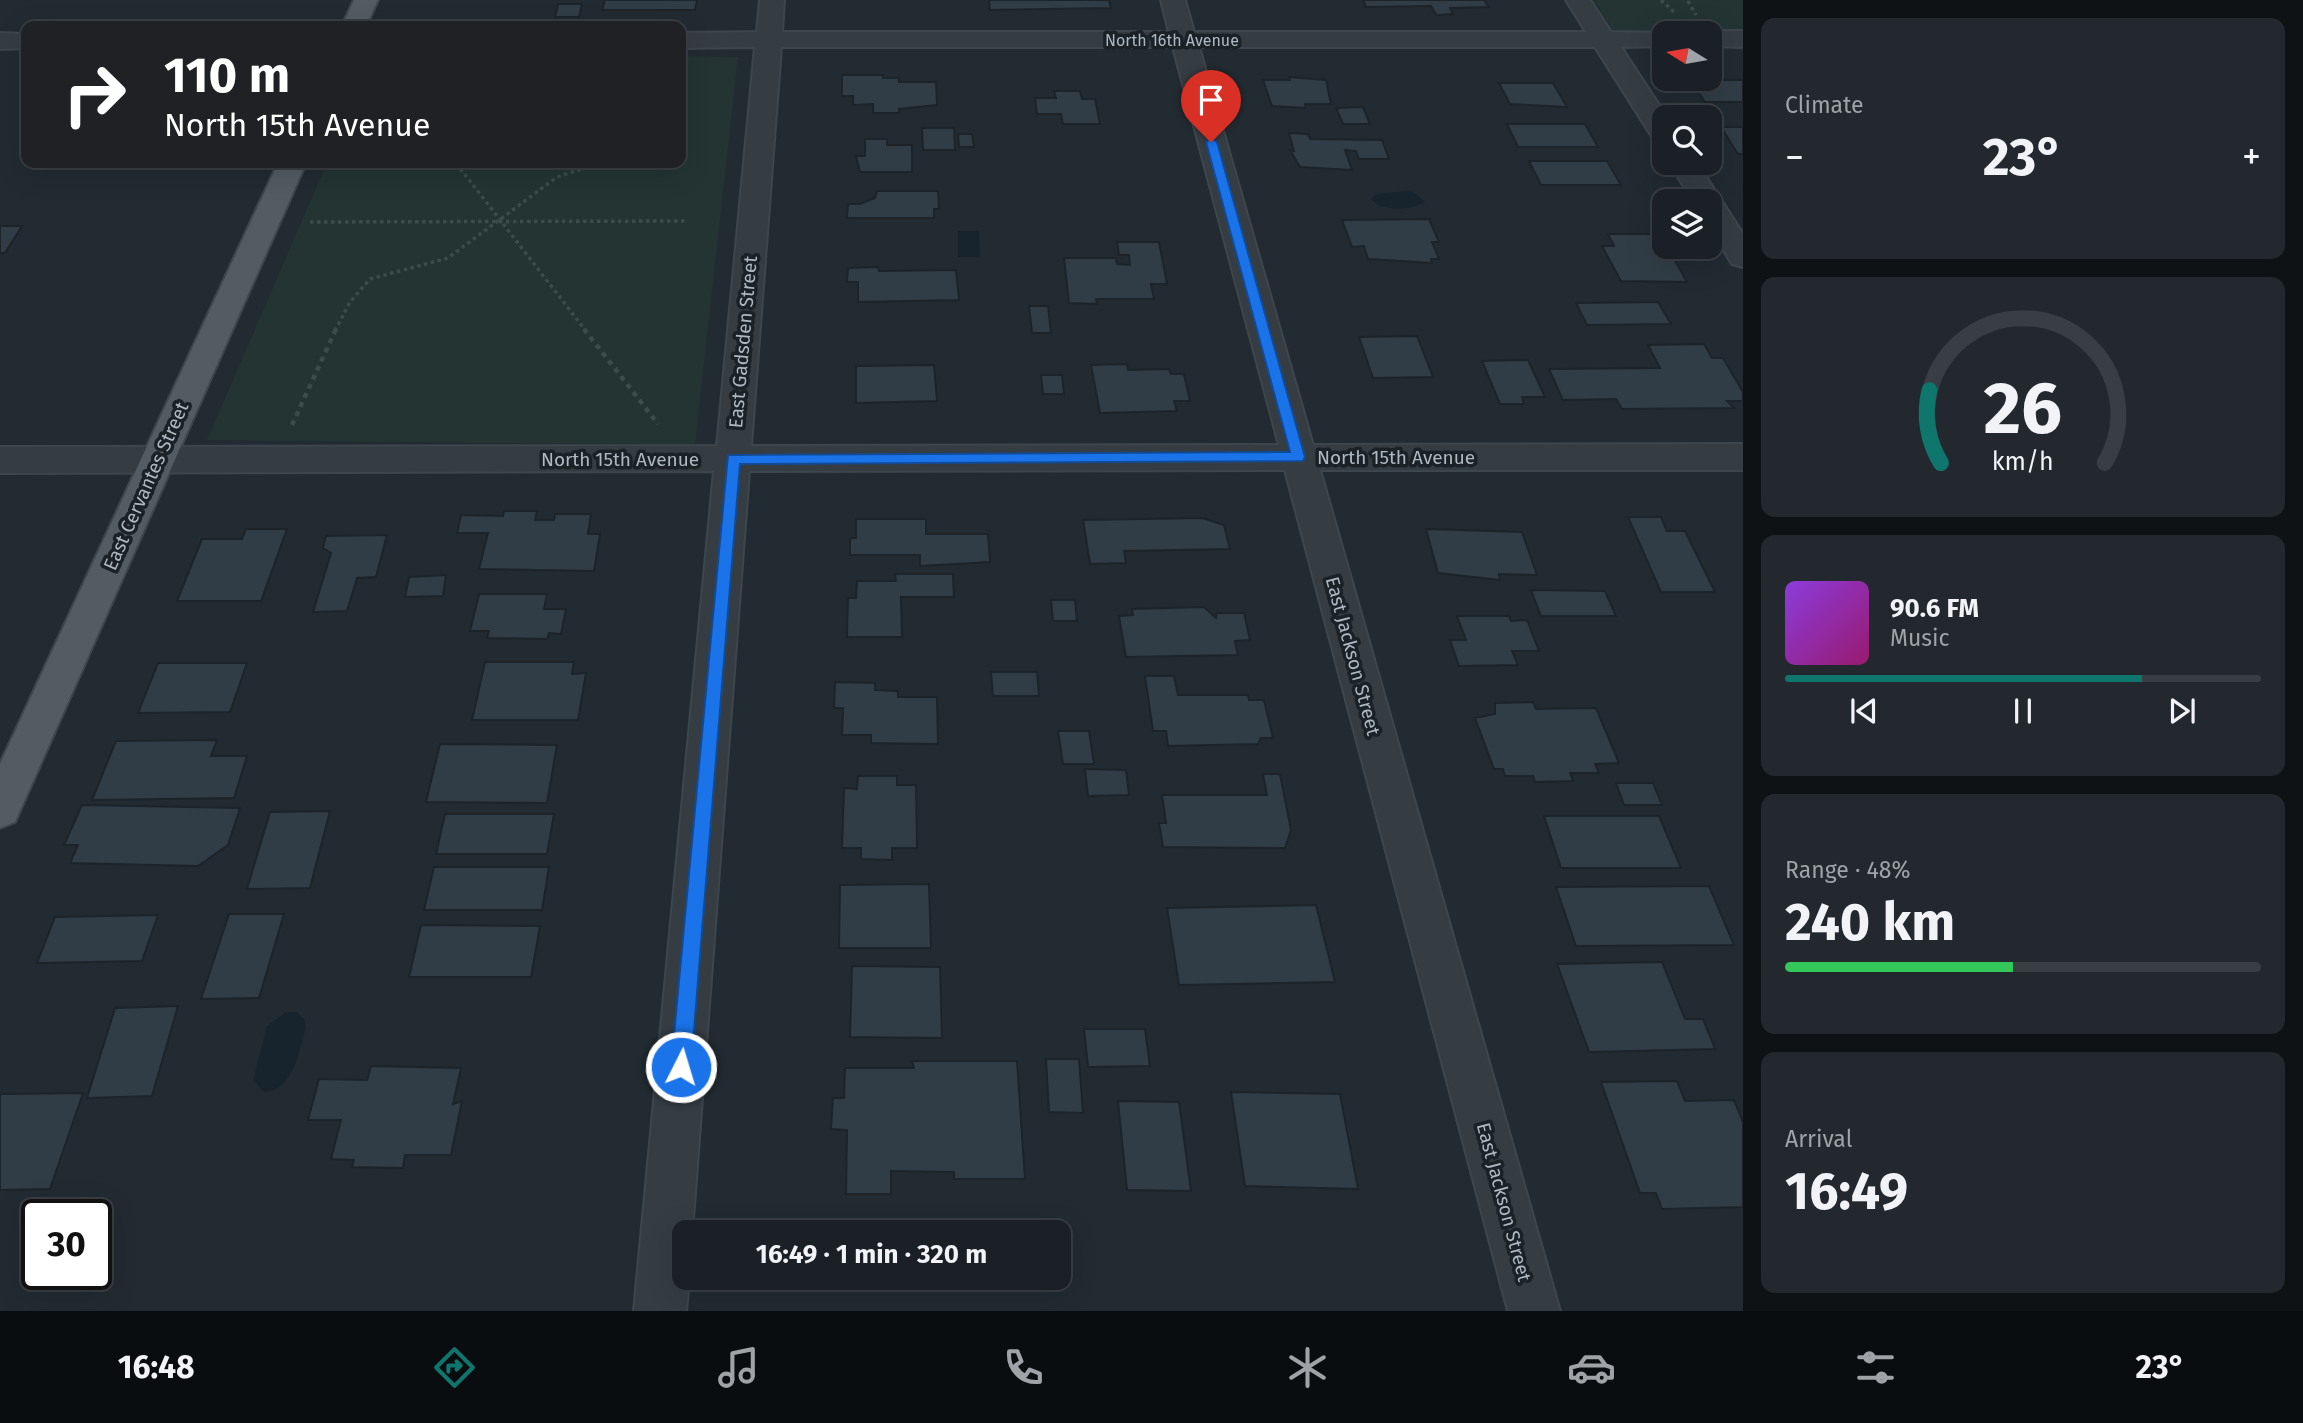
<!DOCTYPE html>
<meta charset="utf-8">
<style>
:root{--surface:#1a2026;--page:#23282e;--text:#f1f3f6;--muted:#9fa3a7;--line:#383e43;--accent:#0f766e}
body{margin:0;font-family:"Fira Sans",sans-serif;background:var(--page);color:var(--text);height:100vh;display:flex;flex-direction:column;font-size:26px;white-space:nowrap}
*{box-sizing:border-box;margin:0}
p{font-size:23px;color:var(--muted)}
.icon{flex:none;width:38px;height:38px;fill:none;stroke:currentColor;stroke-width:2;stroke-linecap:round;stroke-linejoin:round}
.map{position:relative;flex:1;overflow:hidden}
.details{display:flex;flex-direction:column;gap:18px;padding:18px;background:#0e1215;width:560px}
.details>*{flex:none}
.top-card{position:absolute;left:21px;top:21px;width:665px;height:147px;border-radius:14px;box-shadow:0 7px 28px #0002,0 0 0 2px var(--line);background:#202124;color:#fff;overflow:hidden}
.needle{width:46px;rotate:281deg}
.controls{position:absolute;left:1652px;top:21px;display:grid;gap:14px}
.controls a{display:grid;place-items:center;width:70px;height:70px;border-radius:14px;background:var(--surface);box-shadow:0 7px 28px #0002,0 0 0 2px var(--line);font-size:35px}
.speed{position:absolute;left:21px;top:1199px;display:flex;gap:14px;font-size:35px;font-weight:700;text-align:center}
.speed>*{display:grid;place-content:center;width:91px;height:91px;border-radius:50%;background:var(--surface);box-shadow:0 7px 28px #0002,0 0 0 2px var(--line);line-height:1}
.speed .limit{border:4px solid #111;border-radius:10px;background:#fff;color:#111}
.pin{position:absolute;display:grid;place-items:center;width:60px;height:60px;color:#fff;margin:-72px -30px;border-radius:50% 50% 50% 0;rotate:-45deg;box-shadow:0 0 7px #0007}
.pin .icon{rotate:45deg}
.me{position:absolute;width:77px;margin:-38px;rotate:5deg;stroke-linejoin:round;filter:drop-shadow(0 0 5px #0008)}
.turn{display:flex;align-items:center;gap:24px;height:147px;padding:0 28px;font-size:32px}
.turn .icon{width:91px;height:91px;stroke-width:2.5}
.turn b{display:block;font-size:49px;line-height:60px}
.big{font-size:52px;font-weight:700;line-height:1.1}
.details .tile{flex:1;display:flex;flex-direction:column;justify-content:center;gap:10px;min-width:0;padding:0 24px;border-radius:14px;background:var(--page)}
.details .dial{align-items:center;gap:0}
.dial svg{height:182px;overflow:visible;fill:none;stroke:var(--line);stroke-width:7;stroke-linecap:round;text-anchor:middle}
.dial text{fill:var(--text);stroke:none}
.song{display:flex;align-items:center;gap:21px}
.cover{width:84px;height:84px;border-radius:10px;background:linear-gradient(135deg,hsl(270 70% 55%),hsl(320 70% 35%))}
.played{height:7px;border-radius:4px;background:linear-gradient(90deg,var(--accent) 75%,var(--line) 75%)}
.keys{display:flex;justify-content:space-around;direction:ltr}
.heat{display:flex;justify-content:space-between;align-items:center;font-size:38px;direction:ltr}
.charge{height:10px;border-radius:5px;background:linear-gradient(90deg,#34c759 48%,var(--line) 0)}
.trip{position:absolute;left:672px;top:1220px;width:399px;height:70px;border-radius:14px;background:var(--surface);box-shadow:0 7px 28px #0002,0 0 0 2px var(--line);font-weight:700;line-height:70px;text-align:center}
.tabs{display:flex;height:112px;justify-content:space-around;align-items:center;background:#0a0d0f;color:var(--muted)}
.tabs .icon{width:49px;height:49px}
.tabs .selected{color:var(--accent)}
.tabs b{font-size:32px;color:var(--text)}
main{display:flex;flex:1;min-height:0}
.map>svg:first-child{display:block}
.green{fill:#233433}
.water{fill:#17242e}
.building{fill:#313d46;stroke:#1c242a;stroke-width:2}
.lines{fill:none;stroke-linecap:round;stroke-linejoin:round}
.minor-casing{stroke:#3e464d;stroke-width:4}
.primary-casing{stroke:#3e464d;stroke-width:4}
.path-far1{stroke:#3c4c4b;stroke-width:3.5;stroke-dasharray:3.5 3.5;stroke-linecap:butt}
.path{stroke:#3c4c4b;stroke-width:4.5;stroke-dasharray:5 5;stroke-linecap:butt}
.minor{fill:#353d43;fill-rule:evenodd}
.primary{fill:#535c63;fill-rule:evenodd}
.route{fill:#1a73e8;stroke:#114b97;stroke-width:2}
.labels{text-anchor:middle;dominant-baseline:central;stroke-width:7;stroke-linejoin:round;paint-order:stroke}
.far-street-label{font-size:16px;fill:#afb8c0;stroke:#1a2228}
.street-label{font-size:19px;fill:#afb8c0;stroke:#1a2228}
</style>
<main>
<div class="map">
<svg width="1743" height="1311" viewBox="0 0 1743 1311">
<rect width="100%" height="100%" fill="#222b32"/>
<g class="green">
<path d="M 1594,0 L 1743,0 L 1743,33 L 1615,33 Z"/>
<path d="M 681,56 L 738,57 L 695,445 L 207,440 L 327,163 L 681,163 Z"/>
</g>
<g class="water">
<path d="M 1406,191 L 1413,192 L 1425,201 C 1414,211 1380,212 1371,199 L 1376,194 Z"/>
<path d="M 958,231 L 979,231 L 980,257 L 958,257 Z"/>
<path d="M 286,1012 L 297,1012 L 304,1019 L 306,1027 C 299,1050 294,1091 264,1092 L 253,1080 L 267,1026 Z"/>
</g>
<g class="building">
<path d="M 605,0 L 697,0 L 695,10 L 602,10 Z"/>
<path d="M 989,0 L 1109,0 L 1111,8 L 990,10 Z"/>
<path d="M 1363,0 L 1484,0 L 1489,7 L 1450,8 L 1453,14 L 1436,15 L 1431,6 L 1366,7 Z"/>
<path d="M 558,4 L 582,4 L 579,17 L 555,17 Z"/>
<path d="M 1710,70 L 1717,70 L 1724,80 L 1743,80 L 1743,102 L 1705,102 L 1689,79 L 1710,79 Z"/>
<path d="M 842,75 L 883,75 L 883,78 L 899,78 L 899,82 L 936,82 L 937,105 L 899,109 L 899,113 L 873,113 L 873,104 L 853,105 L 853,96 L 842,96 Z"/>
<path d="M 1289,77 L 1326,80 L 1331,104 L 1305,104 L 1306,108 L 1272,106 L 1263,80 L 1290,80 Z"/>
<path d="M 1499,83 L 1553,83 L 1567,107 L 1510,104 Z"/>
<path d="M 1054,91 L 1080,91 L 1082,99 L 1095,99 L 1100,124 L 1063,124 L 1061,114 L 1037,114 L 1035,98 L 1056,98 Z"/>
<path d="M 1363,107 L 1370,124 L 1343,124 L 1336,108 Z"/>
<path d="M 1507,124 L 1585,124 L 1598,147 L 1518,147 Z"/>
<path d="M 1721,127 L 1743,127 L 1743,154 L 1738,154 Z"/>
<path d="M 922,128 L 954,128 L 955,150 L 923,150 Z"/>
<path d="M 1289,133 L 1308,134 L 1310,139 L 1382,140 L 1389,159 L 1359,159 L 1356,151 L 1345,150 L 1352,170 L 1300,167 L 1290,150 L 1294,151 Z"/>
<path d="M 958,134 L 972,134 L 974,147 L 959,147 Z"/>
<path d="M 865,139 L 887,139 L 887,145 L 912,145 L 912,172 L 860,172 L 856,156 L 865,156 Z"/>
<path d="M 1529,161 L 1607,161 L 1621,185 L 1541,185 Z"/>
<path d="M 877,191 L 938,191 L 939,209 L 934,209 L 934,218 L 847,218 L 848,204 L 860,204 L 875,198 Z"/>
<path d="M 1429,219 L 1439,242 L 1432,242 L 1439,259 L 1431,259 L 1432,263 L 1368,259 L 1364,246 L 1352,247 L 1342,220 Z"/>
<path d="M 0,226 L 22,226 L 5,253 L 0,253 Z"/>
<path d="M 1608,234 L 1660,234 L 1687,282 L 1621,281 L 1602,246 L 1614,246 Z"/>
<path d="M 1117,242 L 1159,242 L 1167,284 L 1151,284 L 1154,299 L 1096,299 L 1097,304 L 1069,303 L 1064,258 L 1116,258 L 1117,264 L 1130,265 L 1129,255 L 1119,255 Z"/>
<path d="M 878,267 L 879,271 L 956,270 L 959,300 L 858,302 L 858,282 L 847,282 L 848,268 Z"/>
<path d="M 1658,302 L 1671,324 L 1587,325 L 1576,303 Z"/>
<path d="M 1029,306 L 1048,306 L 1051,333 L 1032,333 Z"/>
<path d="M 1417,336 L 1433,377 L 1373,378 L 1359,337 Z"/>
<path d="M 1704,344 L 1712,358 L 1723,358 L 1743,392 L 1743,401 L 1727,401 L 1734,408 L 1622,409 L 1616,399 L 1563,400 L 1549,369 L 1660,368 L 1648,345 Z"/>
<path d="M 1528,360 L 1545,397 L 1522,397 L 1524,404 L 1500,404 L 1482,361 Z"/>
<path d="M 1127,364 L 1128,370 L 1169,369 L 1171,374 L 1184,374 L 1190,401 L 1174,401 L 1177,411 L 1100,413 L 1091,365 Z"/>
<path d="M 934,365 L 937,401 L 856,403 L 856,366 Z"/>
<path d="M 1041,375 L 1062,375 L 1064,394 L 1043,394 Z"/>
<path d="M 504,511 L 537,511 L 535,520 L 554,520 L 555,514 L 591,514 L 588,534 L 600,534 L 594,571 L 479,569 L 488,533 L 457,533 L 461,515 L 503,516 Z"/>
<path d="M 1628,517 L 1661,517 L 1667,531 L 1685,531 L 1715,592 L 1661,592 Z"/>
<path d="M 1202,518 L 1224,525 L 1230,549 L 1124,551 L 1126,563 L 1090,564 L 1083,520 Z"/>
<path d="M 856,519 L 926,519 L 926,534 L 988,534 L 990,562 L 920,566 L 920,555 L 850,555 L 850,538 L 856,538 Z"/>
<path d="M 246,529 L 287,529 L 261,601 L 177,601 L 202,539 L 242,539 Z"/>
<path d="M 1426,529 L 1522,532 L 1537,575 L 1499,574 L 1500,580 L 1438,573 Z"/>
<path d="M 387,535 L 376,577 L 357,578 L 347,611 L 313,612 L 331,553 L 323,548 L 326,536 Z"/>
<path d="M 895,574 L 953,574 L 954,597 L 901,597 L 902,637 L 847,637 L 848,598 L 856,598 L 857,581 L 896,581 Z"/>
<path d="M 446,575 L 443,596 L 405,597 L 409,577 Z"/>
<path d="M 1531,590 L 1605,591 L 1616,616 L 1541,616 Z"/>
<path d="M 479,594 L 547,594 L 544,609 L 566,609 L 561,634 L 549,633 L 547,639 L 487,638 L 489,631 L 470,631 Z"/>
<path d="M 1051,600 L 1075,600 L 1077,621 L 1053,621 Z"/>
<path d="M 1204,607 L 1216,618 L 1217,613 L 1244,613 L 1250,640 L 1235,641 L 1238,655 L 1126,657 L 1119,616 L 1133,615 L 1132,609 Z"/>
<path d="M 1457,616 L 1509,616 L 1511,621 L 1527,620 L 1539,651 L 1512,651 L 1518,665 L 1459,666 L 1450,640 L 1466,640 Z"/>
<path d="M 485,662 L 574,662 L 572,674 L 586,673 L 578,720 L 472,720 Z"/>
<path d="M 158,663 L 247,663 L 230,712 L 138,713 Z"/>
<path d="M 991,672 L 1037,672 L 1039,696 L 993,696 Z"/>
<path d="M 1145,676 L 1174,676 L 1178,695 L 1248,695 L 1249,700 L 1264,700 L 1273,738 L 1261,738 L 1258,744 L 1168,746 L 1166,731 L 1153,731 Z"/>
<path d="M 835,682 L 875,683 L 875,690 L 898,691 L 898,697 L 937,697 L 938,744 L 871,743 L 871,735 L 842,735 L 843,708 L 834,708 Z"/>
<path d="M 1533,702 L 1536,709 L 1596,708 L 1619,763 L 1595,764 L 1599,773 L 1570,773 L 1573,781 L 1535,782 L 1533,776 L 1505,776 L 1503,769 L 1494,769 L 1475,718 L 1495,714 L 1495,703 Z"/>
<path d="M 1058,731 L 1089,731 L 1094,764 L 1063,764 Z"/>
<path d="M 217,740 L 211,756 L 247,756 L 234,798 L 92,800 L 116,741 Z"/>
<path d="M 440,744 L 557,745 L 547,803 L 426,802 Z"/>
<path d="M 1085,769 L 1126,770 L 1129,795 L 1088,796 Z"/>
<path d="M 1263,774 L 1280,774 L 1291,830 L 1285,848 L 1163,847 L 1159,823 L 1166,823 L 1162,795 L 1267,795 Z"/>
<path d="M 858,776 L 897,776 L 897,785 L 916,785 L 917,848 L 892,848 L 892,860 L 861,859 L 861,848 L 842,848 L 844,788 L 857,789 Z"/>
<path d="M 1616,783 L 1653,783 L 1662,805 L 1624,805 Z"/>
<path d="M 82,805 L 240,808 L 228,845 L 198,866 L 70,863 L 78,845 L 64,845 Z"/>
<path d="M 330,811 L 310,888 L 247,889 L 270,812 Z"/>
<path d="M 445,814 L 554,814 L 547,854 L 436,854 Z"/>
<path d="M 1544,816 L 1659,816 L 1681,868 L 1561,868 Z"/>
<path d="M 434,867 L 549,867 L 542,910 L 424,910 Z"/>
<path d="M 929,884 L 931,948 L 839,948 L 840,885 Z"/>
<path d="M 1709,886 L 1734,945 L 1576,946 L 1556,887 Z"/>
<path d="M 1316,905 L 1335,982 L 1179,985 L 1167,908 Z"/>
<path d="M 229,914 L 284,914 L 259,998 L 201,999 Z"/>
<path d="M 158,915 L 142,961 L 37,963 L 55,917 Z"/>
<path d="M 421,925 L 540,926 L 531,977 L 409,977 Z"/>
<path d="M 1662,962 L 1685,1019 L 1703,1019 L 1715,1049 L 1589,1052 L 1557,964 Z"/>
<path d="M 852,966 L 940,967 L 942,1038 L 850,1037 Z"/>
<path d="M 178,1006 L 152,1096 L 87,1098 L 115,1008 Z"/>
<path d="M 1084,1029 L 1145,1029 L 1150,1066 L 1088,1067 Z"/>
<path d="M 1046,1059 L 1079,1059 L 1083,1113 L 1049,1112 Z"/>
<path d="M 912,1061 L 1017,1061 L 1025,1179 L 954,1179 L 954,1172 L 891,1171 L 891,1194 L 846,1194 L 847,1130 L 831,1129 L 833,1098 L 844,1098 L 845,1068 L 914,1068 Z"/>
<path d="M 371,1066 L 461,1068 L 453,1104 L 462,1101 L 451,1155 L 405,1155 L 403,1168 L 352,1167 L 354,1160 L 331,1159 L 341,1120 L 308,1120 L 319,1079 L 367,1080 Z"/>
<path d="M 1677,1081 L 1685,1101 L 1734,1100 L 1743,1122 L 1743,1207 L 1662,1209 L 1656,1193 L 1640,1193 L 1601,1082 Z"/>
<path d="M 1231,1092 L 1340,1094 L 1358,1189 L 1245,1186 Z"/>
<path d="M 83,1093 L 50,1189 L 0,1190 L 0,1094 Z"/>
<path d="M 1118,1101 L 1179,1102 L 1191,1191 L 1127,1190 Z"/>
</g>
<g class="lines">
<defs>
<g id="minor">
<path d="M 760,0 L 784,0 L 782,32 L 1169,32 L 1161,0 L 1185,0 L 1194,32 L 1586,32 L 1566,0 L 1590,0 L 1611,32 L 1671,33 L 1664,33 L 1664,46 L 1621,47 L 1667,117 L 1664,142 L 1654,140 L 1595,47 L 1199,47 L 1313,445 L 1743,444 L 1743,470 L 1320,470 L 1560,1311 L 1508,1311 L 1285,470 L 749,471 L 692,1232 L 684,1232 L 684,1278 L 689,1278 L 686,1311 L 634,1311 L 714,471 L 0,473 L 0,447 L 717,446 L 755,47 L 681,48 L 681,33 L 757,32 ZM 781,47 L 1173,47 L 1279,445 L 751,446 Z"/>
<path d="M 1710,31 L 1743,31 L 1743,47 L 1710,46 L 1710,33 L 1703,33 Z"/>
<path d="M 0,33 L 26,34 L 26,48 L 0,49 Z"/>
<path d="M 1669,163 L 1697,163 L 1743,234 L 1743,267 L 1732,264 L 1710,228 L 1710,201 L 1693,201 Z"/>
</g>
<g id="primary">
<path d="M 354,0 L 378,0 L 366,26 L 342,26 Z"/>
<path d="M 278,163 L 306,163 L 15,822 L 0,828 L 0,764 Z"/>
</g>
</defs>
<use href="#minor" class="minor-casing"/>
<use href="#primary" class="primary-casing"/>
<g class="path-far1">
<path d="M 1661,0 L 1674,12"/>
<path d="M 1688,1 L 1696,15"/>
<path d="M 456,163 L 586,331"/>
<path d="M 310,222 L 685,221"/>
<path d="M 335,331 L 350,302 L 370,279 L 448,258 L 557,177 L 600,163"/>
</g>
<g class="path">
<path d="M 584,329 L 658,424"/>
<path d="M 292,425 L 336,329"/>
</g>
<use href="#minor" class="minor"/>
<use href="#primary" class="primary"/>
</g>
<path class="route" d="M 1211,138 L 1217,142 L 1305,457 L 1303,461 L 740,464 L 691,1067 L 688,1074 L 681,1076 L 674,1074 L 671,1067 L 728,455 L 1290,452 L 1206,142 Z"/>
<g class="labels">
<g class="far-street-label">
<text x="1172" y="40">North 16th Avenue</text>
</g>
<g class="street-label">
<text transform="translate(743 342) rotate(-85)">East Gadsden Street</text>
<text x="1396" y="457">North 15th Avenue</text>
<text x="620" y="459">North 15th Avenue</text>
<text transform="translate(146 486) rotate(-66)">East Cervantes Street</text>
<text transform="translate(1353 656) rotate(75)">East Jackson Street</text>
<text transform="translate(1504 1202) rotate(75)">East Jackson Street</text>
</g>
</g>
</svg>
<div class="controls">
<a><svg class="needle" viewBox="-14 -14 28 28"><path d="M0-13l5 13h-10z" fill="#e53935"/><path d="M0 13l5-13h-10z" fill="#9fa3a7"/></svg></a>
<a><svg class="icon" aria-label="search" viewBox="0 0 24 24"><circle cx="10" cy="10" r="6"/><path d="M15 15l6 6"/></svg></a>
<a><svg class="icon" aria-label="layers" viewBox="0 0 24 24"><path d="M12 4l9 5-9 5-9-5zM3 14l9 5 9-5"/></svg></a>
</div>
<div class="speed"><div class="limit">30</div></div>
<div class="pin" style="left:1211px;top:142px;background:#d93025"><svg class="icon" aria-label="arrive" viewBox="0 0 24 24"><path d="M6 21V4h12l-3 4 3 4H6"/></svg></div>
<svg class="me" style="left:681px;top:1067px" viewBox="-20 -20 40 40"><circle r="17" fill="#1a73e8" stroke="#fff" stroke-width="3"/><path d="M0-11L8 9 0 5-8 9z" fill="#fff"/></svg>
<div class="trip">16:49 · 1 min · 320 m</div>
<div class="top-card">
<div class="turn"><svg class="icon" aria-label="right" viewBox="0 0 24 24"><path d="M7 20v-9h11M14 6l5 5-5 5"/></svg><div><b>110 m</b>North 15th Avenue</div></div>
</div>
</div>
<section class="details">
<div class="tile"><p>Climate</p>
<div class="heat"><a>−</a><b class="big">23°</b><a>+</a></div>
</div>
<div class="tile dial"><svg viewBox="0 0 100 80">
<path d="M14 69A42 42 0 1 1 86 69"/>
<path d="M14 69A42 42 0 0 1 9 37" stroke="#0f766e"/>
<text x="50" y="56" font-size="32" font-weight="700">26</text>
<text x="50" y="72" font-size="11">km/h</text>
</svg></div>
<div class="tile">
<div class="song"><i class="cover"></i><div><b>90.6 FM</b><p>Music</p></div></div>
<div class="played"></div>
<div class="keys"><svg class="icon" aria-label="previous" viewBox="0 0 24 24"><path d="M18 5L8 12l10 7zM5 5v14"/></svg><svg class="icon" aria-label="pause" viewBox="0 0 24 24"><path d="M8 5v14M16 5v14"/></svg><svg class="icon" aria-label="next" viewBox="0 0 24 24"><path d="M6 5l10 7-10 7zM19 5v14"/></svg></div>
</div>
<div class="tile"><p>Range · 48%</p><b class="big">240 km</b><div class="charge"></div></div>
<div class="tile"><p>Arrival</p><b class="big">16:49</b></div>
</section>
</main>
<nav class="tabs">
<b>16:48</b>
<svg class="icon selected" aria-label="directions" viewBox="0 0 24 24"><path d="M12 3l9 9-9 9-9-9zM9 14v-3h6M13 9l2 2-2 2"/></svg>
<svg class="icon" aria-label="music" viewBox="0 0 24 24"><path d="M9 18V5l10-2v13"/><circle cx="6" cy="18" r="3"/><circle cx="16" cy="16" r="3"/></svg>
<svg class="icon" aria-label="phone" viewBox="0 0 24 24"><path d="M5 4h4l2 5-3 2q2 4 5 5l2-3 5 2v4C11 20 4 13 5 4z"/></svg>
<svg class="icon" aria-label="climate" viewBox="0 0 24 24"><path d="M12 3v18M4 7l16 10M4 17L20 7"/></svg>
<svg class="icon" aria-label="car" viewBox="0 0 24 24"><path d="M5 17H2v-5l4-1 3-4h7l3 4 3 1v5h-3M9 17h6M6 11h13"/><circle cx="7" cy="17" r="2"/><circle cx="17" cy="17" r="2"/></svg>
<svg class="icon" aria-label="filters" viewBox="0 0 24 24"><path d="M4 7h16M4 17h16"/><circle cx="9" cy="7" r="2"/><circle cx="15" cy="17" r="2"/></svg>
<b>23°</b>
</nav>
